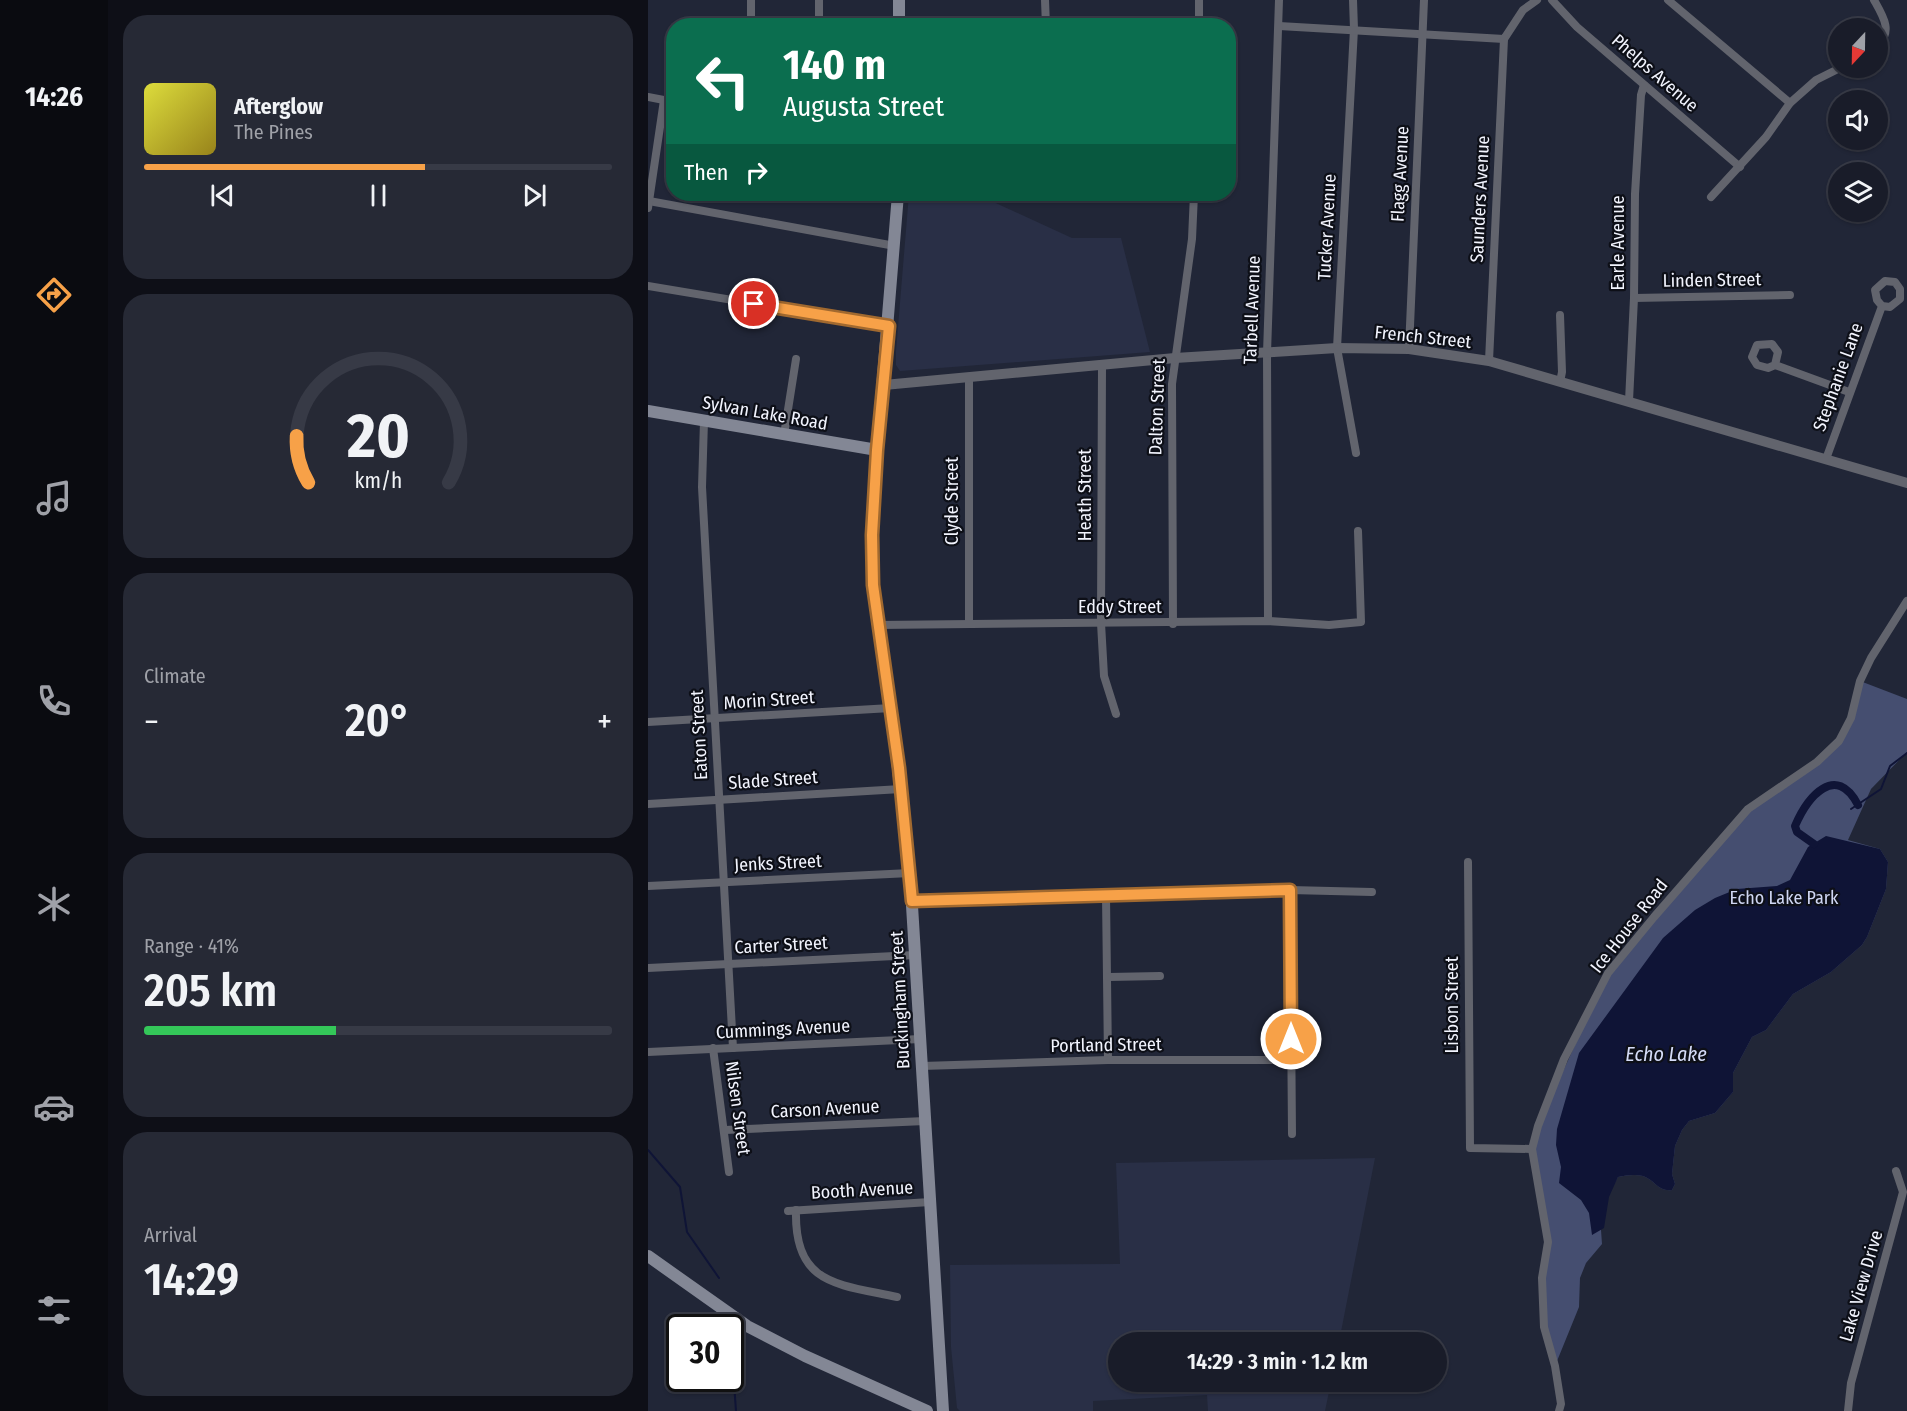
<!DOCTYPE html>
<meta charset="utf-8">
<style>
:root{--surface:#191c29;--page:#262935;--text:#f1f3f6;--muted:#9fa1a8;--line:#373a46;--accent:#f7a148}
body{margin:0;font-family:"Fira Sans Condensed",sans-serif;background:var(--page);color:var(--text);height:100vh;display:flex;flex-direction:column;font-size:22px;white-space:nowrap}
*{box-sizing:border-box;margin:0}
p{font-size:20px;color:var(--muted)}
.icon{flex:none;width:33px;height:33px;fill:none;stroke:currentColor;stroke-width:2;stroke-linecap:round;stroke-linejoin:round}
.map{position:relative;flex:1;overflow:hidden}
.drawer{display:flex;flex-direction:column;gap:15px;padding:15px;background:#0e0f17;width:540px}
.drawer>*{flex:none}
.top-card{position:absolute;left:18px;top:18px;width:570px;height:183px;border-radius:24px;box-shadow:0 2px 4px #0004,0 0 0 2px var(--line);background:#0b6e4f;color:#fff;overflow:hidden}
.needle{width:39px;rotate:202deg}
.fabs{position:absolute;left:1180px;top:18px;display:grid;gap:12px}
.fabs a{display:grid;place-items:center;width:60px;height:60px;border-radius:50%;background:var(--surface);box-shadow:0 2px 4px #0004,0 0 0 2px var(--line);font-size:30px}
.speed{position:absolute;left:18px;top:1314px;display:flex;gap:12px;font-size:30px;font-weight:700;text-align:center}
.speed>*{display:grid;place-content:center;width:78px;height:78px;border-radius:50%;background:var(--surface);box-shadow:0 2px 4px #0004,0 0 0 2px var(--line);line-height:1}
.speed .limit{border:3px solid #111;border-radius:9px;background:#fff;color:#111}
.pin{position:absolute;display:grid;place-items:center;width:51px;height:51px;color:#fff;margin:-26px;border:3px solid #fff;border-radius:50%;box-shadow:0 2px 6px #0007}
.me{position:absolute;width:66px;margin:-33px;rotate:0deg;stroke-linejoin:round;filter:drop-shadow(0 0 4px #0008)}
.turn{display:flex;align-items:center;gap:21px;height:126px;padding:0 18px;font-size:27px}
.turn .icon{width:78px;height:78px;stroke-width:2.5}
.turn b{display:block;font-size:42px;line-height:51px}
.then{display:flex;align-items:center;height:57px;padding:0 18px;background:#0003;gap:12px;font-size:22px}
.big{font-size:45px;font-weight:600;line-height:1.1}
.drawer .widget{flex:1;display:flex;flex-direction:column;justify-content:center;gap:9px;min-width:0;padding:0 21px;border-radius:24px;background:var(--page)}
.drawer .dial{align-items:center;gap:0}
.dial svg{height:156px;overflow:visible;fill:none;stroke:var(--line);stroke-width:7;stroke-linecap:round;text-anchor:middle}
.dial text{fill:var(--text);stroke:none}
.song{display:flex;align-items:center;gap:18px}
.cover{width:72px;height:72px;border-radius:9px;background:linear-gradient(135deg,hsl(60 70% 55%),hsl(50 70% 35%))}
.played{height:6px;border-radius:3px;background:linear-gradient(90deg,var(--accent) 60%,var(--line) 60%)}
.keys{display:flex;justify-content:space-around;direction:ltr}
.heat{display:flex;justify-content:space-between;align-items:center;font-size:33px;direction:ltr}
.charge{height:9px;border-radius:4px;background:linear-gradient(90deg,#34c759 41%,var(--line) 0)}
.trip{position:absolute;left:460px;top:1332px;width:339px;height:60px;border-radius:30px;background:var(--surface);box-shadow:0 2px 4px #0004,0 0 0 2px var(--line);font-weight:600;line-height:60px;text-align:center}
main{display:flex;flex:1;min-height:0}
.dock{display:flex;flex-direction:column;width:108px;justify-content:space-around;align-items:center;background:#0a0b10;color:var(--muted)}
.dock .icon{width:42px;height:42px}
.dock .selected{color:var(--accent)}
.dock b{font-size:27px;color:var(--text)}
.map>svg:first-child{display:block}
.built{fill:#292f46}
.green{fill:#454e70}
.water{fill:#0f1436}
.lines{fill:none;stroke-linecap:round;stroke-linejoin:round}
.stream{stroke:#0f1436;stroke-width:2}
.canal{stroke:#0f1436;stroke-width:8}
.minor{stroke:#62646d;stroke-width:8}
.tertiary{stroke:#62646d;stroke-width:10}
.secondary{stroke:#838795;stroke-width:12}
.route-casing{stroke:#a1692f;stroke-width:15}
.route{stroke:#f7a148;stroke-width:10}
.labels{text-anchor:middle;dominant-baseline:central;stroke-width:4.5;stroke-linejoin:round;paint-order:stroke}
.street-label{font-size:18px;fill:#f2f4fe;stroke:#0d0f17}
.park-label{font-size:18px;fill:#d0d7f3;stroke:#0d0f17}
.water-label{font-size:20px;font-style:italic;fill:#d5dcf8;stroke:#0d0f17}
</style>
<main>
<nav class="dock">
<b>14:26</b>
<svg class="icon selected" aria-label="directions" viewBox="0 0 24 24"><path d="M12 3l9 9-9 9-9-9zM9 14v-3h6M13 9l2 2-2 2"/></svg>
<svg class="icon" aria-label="music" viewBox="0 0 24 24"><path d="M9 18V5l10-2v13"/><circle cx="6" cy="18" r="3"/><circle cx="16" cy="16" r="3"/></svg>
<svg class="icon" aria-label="phone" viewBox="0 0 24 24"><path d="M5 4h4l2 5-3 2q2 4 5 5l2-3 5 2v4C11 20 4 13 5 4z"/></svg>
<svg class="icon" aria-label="climate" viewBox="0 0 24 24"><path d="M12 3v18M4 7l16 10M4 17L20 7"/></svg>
<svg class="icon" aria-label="car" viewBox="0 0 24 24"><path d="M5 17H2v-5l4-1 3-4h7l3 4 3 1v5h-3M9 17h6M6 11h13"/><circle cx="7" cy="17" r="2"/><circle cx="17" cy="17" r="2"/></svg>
<svg class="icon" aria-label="filters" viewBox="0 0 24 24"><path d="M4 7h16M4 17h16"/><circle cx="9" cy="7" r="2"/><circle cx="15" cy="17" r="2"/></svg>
</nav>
<section class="drawer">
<div class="widget">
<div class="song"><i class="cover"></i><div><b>Afterglow</b><p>The Pines</p></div></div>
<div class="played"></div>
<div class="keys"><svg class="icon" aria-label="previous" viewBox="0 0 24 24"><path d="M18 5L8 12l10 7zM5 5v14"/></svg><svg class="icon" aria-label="pause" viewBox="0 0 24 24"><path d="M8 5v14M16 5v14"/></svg><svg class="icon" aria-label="next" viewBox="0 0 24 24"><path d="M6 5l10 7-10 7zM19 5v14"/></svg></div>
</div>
<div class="widget dial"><svg viewBox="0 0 100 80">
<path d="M14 69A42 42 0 1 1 86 69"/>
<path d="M14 69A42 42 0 0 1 8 45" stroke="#f7a148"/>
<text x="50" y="56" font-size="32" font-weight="700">20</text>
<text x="50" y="72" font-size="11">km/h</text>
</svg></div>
<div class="widget"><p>Climate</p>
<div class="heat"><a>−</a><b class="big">20°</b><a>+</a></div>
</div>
<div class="widget"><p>Range · 41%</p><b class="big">205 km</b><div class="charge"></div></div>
<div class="widget"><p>Arrival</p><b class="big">14:29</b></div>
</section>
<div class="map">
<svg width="1259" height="1411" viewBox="0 0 1259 1411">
<rect width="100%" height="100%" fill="#212637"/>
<g class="built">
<path d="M 261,194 L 328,194 L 424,238 L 473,238 L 502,352 L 252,371 L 248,365 L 248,351 Z"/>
<path d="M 727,1158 L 691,1342 L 471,1342 L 471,1382 L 683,1382 L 677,1411 L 560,1411 L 559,1395 L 445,1401 L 445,1411 L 312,1411 L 309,1408 L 303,1347 L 302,1265 L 472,1264 L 468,1163 Z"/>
</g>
<path class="green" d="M 1212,681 L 1259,699 L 1259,752 L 1223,789 L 1200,840 L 1232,849 L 1240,862 L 1238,889 L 1219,937 L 1214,945 L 1183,972 L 1145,994 L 1118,1030 L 1104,1037 L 1085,1073 L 1085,1092 L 1067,1113 L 1041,1121 L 1034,1130 L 1027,1146 L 1024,1174 L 1027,1184 L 1024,1190 C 1010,1192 1007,1180 995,1176 C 987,1174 979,1175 970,1177 L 948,1218 L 953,1230 L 954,1244 L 938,1263 L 932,1278 L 931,1307 L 907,1366 L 896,1327 L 894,1278 L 900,1242 L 884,1149 L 890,1126 L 960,973 L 1100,809 L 1191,741 Z"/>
<path class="water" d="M 1178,836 L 1232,849 L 1240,862 L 1238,889 L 1219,937 L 1214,945 L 1183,972 L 1145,994 L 1118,1030 L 1104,1037 L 1085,1073 L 1085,1092 L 1067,1113 L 1041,1121 L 1034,1130 L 1027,1146 L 1024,1174 L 1027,1184 L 1024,1190 C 1010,1192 1007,1180 995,1176 C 987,1174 979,1175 970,1177 L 961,1197 L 956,1228 L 944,1235 L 941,1213 L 933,1200 L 911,1183 L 913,1167 L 908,1145 L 909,1129 L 931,1053 L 1015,938 L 1047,910 L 1067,898 L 1089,889 L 1129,886 L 1142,880 L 1160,847 Z"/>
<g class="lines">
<g class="stream">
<path d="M 1203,809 L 1233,789 L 1242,766 L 1259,753"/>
<path d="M 0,1150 L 32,1187 L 39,1232 L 71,1278"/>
<path d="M 83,1341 L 88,1411"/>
</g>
<path class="canal" d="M 1166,844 L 1149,832 L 1147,826 C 1160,796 1188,763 1210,805"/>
<g class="minor">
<path d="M 103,0 L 103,26"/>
<path d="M 397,0 L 398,26"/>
<path d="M 705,0 L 706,29 L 689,348 L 708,453"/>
<path d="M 904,0 L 929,27 L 1092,167"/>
<path d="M 1020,0 L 1142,103"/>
<path d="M 1226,0 C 1235,16 1245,31 1230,45"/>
<path d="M 398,22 L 551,25"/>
<path d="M 171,26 L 171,0"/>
<path d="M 551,26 L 551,0"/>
<path d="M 631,26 L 856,39 L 875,10 L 889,0"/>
<path d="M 0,97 L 26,102"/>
<path d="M 440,194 L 546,197"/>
<path d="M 1063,197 L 1118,137 L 1142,103 L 1168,80 L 1192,68"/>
<path d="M 1,201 L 247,246"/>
<path d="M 0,208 L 16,100"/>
<path d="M 0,286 L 241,326"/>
<path d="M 986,298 L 1142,295"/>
<path d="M 761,349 L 776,0"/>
<path d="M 841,361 L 856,39"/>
<path d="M 1127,365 L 1120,368 L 1109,365 L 1104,357 L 1109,345 L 1124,344 L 1130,352 L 1127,365 L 1201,392"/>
<path d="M 454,367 L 453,623 L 456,676 L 468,714"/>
<path d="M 321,379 L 321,624"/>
<path d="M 912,382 L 914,372 L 912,315"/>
<path d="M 981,401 L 986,298 L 987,194 L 993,95 L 996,85"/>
<path d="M 56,421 L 54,487 L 85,1048"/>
<path d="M 136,435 L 148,359"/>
<path d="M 1178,459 L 1234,306 L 1229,300 L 1227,290 L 1237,281 L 1247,282 L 1252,289 L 1252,299 L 1242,307 L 1234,306"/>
<path d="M 620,621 L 619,353 L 631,0"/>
<path d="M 525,624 L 524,384 L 544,239 L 546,194"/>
<path d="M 230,625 L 620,621 L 681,625 L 713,622 L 710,531"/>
<path d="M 0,722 L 243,708"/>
<path d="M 0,804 L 253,789"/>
<path d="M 820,862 L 822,1148 L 884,1149"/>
<path d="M 0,886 L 262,873"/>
<path d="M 642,890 L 644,1134"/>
<path d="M 458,896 L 460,1060"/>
<path d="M 264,901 L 642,890 L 724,892"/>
<path d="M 0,968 L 267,955"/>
<path d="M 461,977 L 512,976"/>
<path d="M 65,1048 L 81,1172"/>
<path d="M 0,1052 L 272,1039"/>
<path d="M 274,1066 L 460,1060 L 643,1060"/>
<path d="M 77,1130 L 277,1121"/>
<path d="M 148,1210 C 146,1285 189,1284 249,1297"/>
<path d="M 140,1211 L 282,1202"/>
<path d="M 911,1411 L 913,1404 L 907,1366 L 896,1327 L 894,1278 L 900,1242 L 884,1149 L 890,1126 L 916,1059 L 960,973 L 1006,917 L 1100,809 L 1169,762 L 1191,741 L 1203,718 L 1212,681 L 1223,658 L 1259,601"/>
<path d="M 1200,1411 L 1203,1383 L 1255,1192 L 1248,1171"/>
</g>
<path class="tertiary" d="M 236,385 L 527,358 L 689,348 L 761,349 L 841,361 L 1259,483"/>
<g class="secondary">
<path d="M 251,0 L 251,26"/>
<path d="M 250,194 L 229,450 L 224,535 L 225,585 L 243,708 L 262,873 L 295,1411"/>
<path d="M 0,411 L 229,450"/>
<path d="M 0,1256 L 99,1326 L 157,1356 L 279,1411"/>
</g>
</g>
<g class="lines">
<defs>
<path id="route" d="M 106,304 L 241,326 L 229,450 L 224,535 L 225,585 L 251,768 L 264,901 L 642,890 L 643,1039"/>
</defs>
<use href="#route" class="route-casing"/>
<use href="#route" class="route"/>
</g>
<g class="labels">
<g class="street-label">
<text transform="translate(1007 73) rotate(41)">Phelps Avenue</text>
<text transform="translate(752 174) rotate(-87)">Flagg Avenue</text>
<text transform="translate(832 199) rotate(-87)">Saunders Avenue</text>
<text transform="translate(679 227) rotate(-87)">Tucker Avenue</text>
<text transform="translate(970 243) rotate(-90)">Earle Avenue</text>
<text transform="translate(1064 280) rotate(-1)">Linden Street</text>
<text transform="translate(604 310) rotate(-88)">Tarbell Avenue</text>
<text transform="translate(775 337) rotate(6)">French Street</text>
<text transform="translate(1190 377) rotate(-70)">Stephanie Lane</text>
<text transform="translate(509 407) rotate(-88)">Dalton Street</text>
<text transform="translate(117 413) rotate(10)">Sylvan Lake Road</text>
<text transform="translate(437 495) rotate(-90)">Heath Street</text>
<text transform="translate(304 501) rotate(-90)">Clyde Street</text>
<text x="472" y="607">Eddy Street</text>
<text transform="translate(121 700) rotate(-4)">Morin Street</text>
<text transform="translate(51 735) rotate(-93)">Eaton Street</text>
<text transform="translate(125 780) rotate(-4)">Slade Street</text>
<text transform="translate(130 863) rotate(-3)">Jenks Street</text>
<text transform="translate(981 926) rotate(-52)">Ice House Road</text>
<text transform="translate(133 945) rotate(-3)">Carter Street</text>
<text transform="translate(252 1000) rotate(-93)">Buckingham Street</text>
<text transform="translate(804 1005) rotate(-90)">Lisbon Street</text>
<text transform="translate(135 1029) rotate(-3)">Cummings Avenue</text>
<text transform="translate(458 1045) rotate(-1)">Portland Street</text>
<text transform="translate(90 1108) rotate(82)">Nilsen Street</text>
<text transform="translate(177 1109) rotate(-3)">Carson Avenue</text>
<text transform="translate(214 1190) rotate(-3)">Booth Avenue</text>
<text transform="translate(1213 1286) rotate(-74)">Lake View Drive</text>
</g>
<g class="park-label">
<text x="1136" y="898">Echo Lake Park</text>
</g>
<g class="water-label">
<text x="1018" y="1054">Echo Lake</text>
</g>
</g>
</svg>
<div class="fabs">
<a><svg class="needle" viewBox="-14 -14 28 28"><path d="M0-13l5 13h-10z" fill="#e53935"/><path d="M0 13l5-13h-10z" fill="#9fa1a8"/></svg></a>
<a><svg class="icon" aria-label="sound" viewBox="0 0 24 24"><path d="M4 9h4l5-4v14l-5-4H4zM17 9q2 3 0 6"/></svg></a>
<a><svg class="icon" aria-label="layers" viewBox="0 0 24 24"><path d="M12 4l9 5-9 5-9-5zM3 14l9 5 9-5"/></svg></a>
</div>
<div class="speed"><div class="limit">30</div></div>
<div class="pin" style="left:106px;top:304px;background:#d93025"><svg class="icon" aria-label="arrive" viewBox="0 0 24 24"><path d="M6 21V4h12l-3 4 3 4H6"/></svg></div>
<svg class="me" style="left:643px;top:1039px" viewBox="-20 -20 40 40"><circle r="17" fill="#f7a148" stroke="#fff" stroke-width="3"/><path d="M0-11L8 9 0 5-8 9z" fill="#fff"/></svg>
<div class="trip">14:29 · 3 min · 1.2 km</div>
<div class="top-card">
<div class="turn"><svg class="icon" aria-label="left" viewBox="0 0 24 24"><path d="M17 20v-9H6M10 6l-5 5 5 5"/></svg><div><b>140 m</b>Augusta Street</div></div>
<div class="then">Then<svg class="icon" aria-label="right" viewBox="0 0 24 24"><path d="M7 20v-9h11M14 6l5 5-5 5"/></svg></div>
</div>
</div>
</main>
